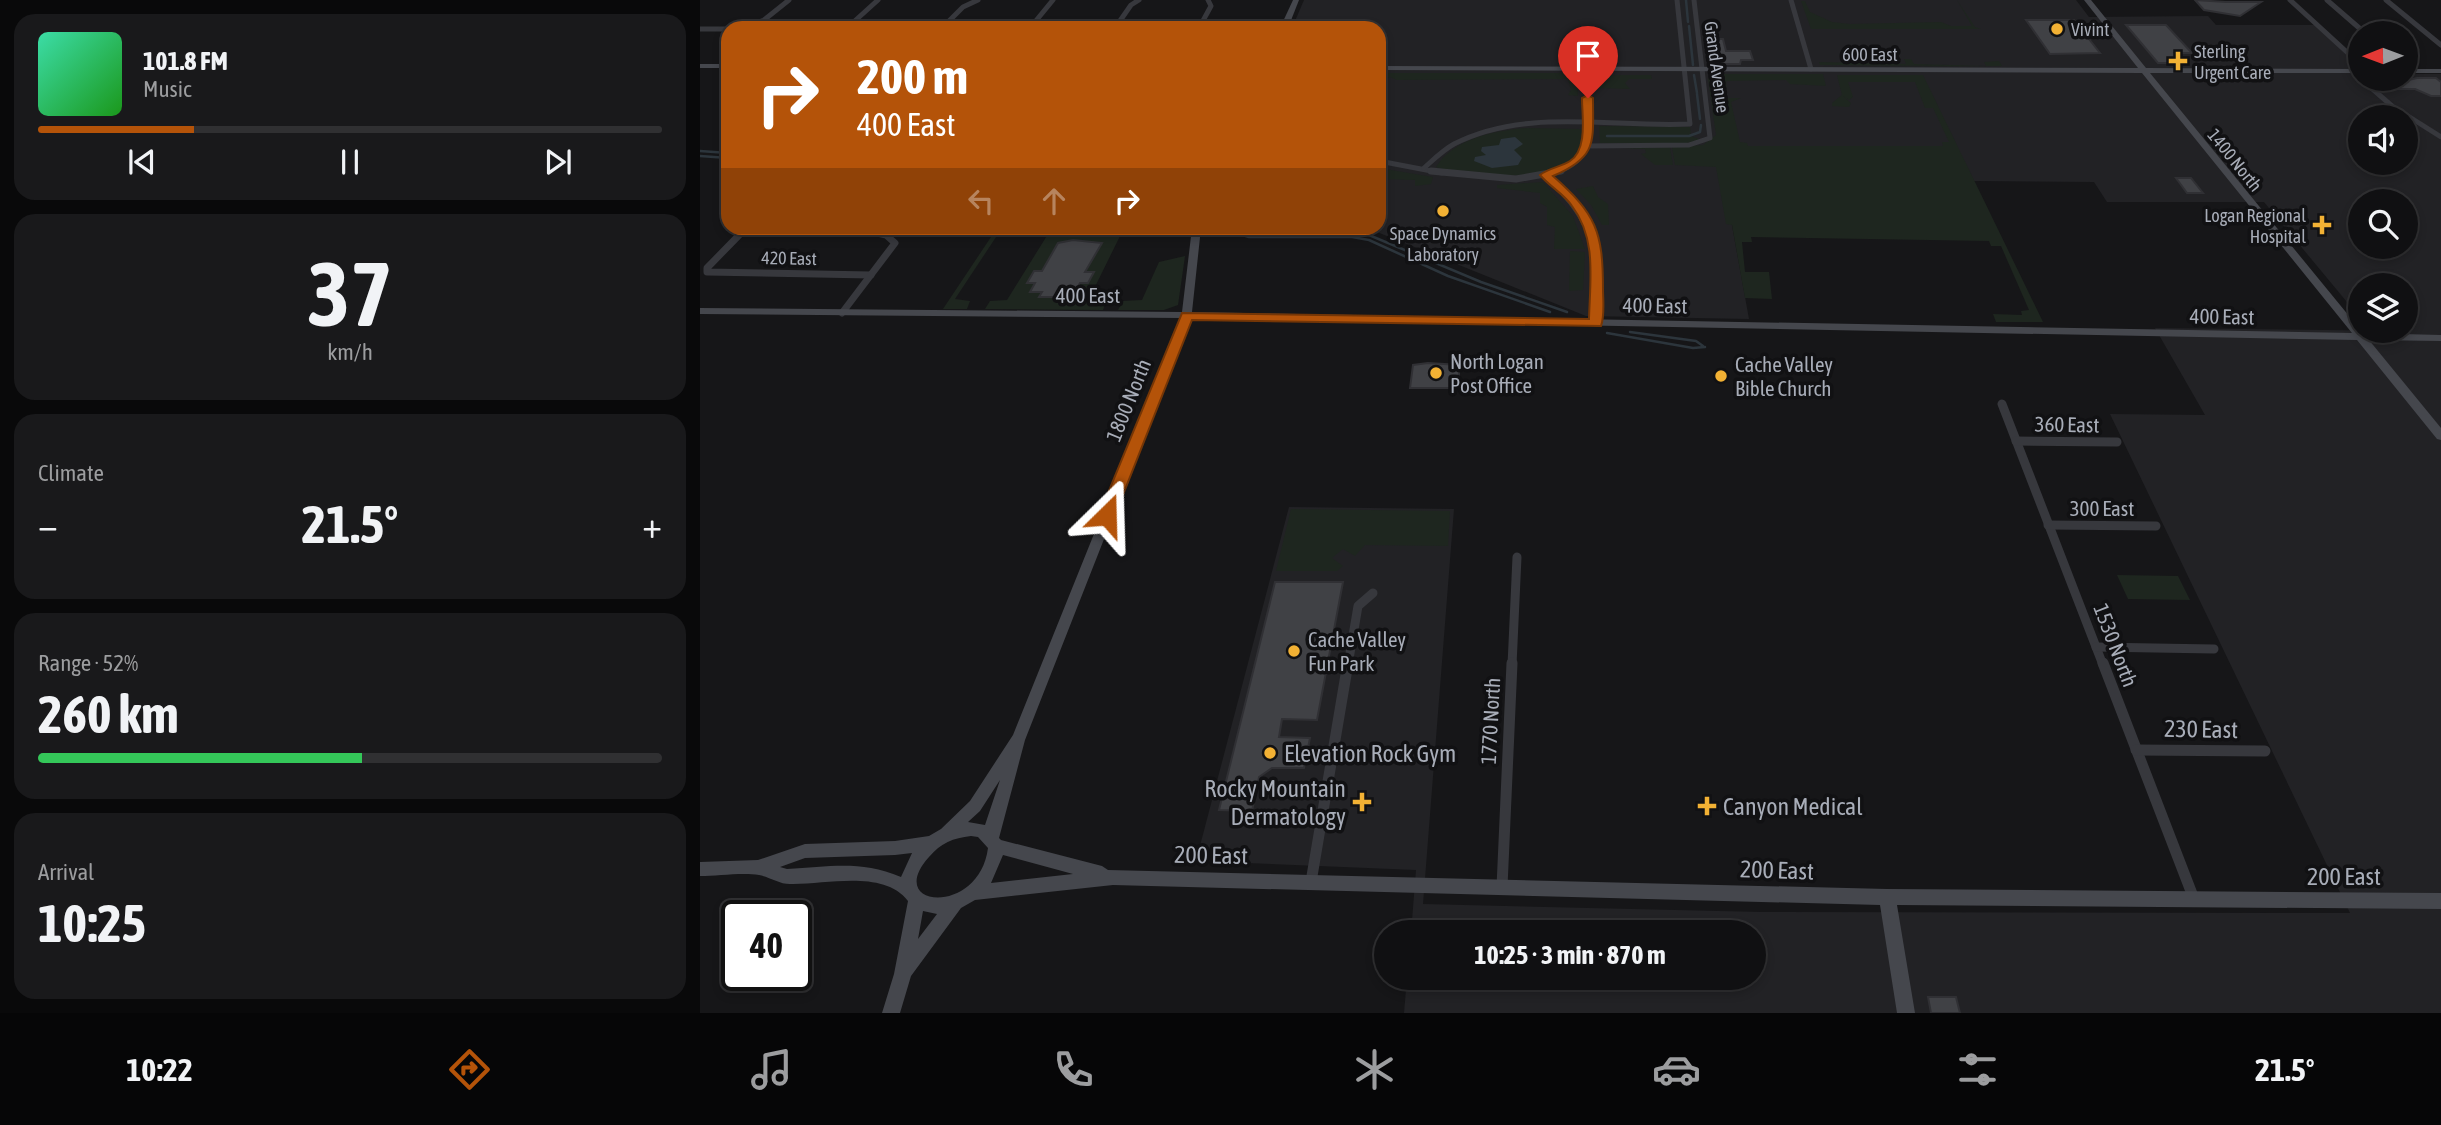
<!DOCTYPE html>
<meta charset="utf-8">
<style>
:root{--surface:#101012;--page:#19191b;--text:#f1f3f6;--muted:#9c9d9f;--line:#303032;--accent:#b45309}
body{margin:0;font-family:"Asap Condensed",sans-serif;background:var(--page);color:var(--text);height:100vh;display:flex;flex-direction:column;font-size:26px;white-space:nowrap}
*{box-sizing:border-box;margin:0}
p{font-size:23px;color:var(--muted)}
.icon{flex:none;width:38px;height:38px;fill:none;stroke:currentColor;stroke-width:2;stroke-linecap:round;stroke-linejoin:round}
.map{position:relative;flex:1;overflow:hidden}
.sheet{display:flex;flex-direction:column;gap:14px;padding:14px;background:#09090a;width:700px}
.sheet>*{flex:none}
.banner{position:absolute;left:21px;top:21px;width:665px;height:214px;border-radius:21px;box-shadow:0 4px 10px #0003,0 0 0 2px var(--line);background:#b45309;color:#fff;overflow:hidden}
.needle{width:46px;rotate:269deg}
.tools{position:absolute;left:1648px;top:21px;display:grid;gap:14px}
.tools a{display:grid;place-items:center;width:70px;height:70px;border-radius:50%;background:var(--surface);box-shadow:0 4px 10px #0003,0 0 0 2px var(--line);font-size:35px}
.speed{position:absolute;left:21px;top:900px;display:flex;gap:14px;font-size:35px;font-weight:700;text-align:center}
.speed>*{display:grid;place-content:center;width:91px;height:91px;border-radius:50%;background:var(--surface);box-shadow:0 4px 10px #0003,0 0 0 2px var(--line);line-height:1}
.speed .limit{border:4px solid #111;border-radius:10px;background:#fff;color:#111}
.pin{position:absolute;display:grid;place-items:center;width:60px;height:60px;color:#fff;margin:-72px -30px;border-radius:50% 50% 50% 0;rotate:-45deg;box-shadow:0 0 7px #0007}
.pin .icon{rotate:45deg}
.me{position:absolute;width:77px;margin:-38px;rotate:22deg;stroke-linejoin:round;filter:drop-shadow(0 0 5px #0008)}
.turn{display:flex;align-items:center;gap:24px;height:147px;padding:0 21px;font-size:32px}
.turn .icon{width:91px;height:91px;stroke-width:2.5}
.turn b{display:block;font-size:49px;line-height:60px}
.lanes{display:flex;align-items:center;height:66px;padding:0 21px;background:#0003;justify-content:center;gap:35px;direction:ltr}
.lanes .off{opacity:.35}
.big{font-size:52px;font-weight:700;line-height:1.1}
.sheet .widget{flex:1;display:flex;flex-direction:column;justify-content:center;gap:10px;min-width:0;padding:0 24px;border-radius:21px;background:var(--page)}
.sheet .dial{align-items:center;gap:0}
.dial b{font-size:91px;line-height:1}
.song{display:flex;align-items:center;gap:21px}
.cover{width:84px;height:84px;border-radius:10px;background:linear-gradient(135deg,hsl(160 70% 55%),hsl(120 70% 35%))}
.played{height:7px;border-radius:4px;background:linear-gradient(90deg,var(--accent) 25%,var(--line) 25%)}
.keys{display:flex;justify-content:space-around;direction:ltr}
.heat{display:flex;justify-content:space-between;align-items:center;font-size:38px;direction:ltr}
.charge{height:10px;border-radius:5px;background:linear-gradient(90deg,#34c759 52%,var(--line) 0)}
.trip{position:absolute;left:674px;top:920px;width:392px;height:70px;border-radius:35px;background:var(--surface);box-shadow:0 4px 10px #0003,0 0 0 2px var(--line);font-weight:700;line-height:70px;text-align:center}
.tabs{display:flex;height:112px;justify-content:space-around;align-items:center;background:#060607;color:var(--muted)}
.tabs .icon{width:49px;height:49px}
.tabs .current{color:var(--accent)}
.tabs b{font-size:32px;color:var(--text)}
main{display:flex;flex:1;min-height:0}
.map>svg:first-child{display:block}
.built{fill:#222225;fill-rule:evenodd}
.green{fill:#1e261f;fill-rule:evenodd}
.water{fill:#2c353c}
.lines{fill:none;stroke-linecap:round;stroke-linejoin:round}
.stream{stroke:#2c353c;stroke-width:2.5}
.building{fill:#404145;stroke:#303034;stroke-width:2}
.street-far3{stroke:#37383d;stroke-width:5}
.street-far2{stroke:#37383d;stroke-width:7}
.street-far1{stroke:#37383d;stroke-width:9}
.street{stroke:#37383d;stroke-width:11}
.secondary{fill:#45474d;fill-rule:evenodd}
.route{fill:#b45309;stroke:#753606;stroke-width:2}
.poi-dot{fill:#f2b134;stroke:#111113;stroke-width:2.5}
.labels{text-anchor:middle;dominant-baseline:central;stroke-width:7;stroke-linejoin:round;paint-order:stroke}
.far-poi-label{font-size:18px;fill:#a8adb8;stroke:#111113;text-anchor:start}
.far-street-label{font-size:18px;fill:#a8adb8;stroke:#111113}
.street-label{font-size:21px;fill:#a8adb8;stroke:#111113}
.poi-label{font-size:21px;fill:#a8adb8;stroke:#111113;text-anchor:start}
.near-street-label{font-size:24px;fill:#a8adb8;stroke:#111113}
.near-poi-label{font-size:24px;fill:#a8adb8;stroke:#111113;text-anchor:start}
</style>
<main>
<section class="sheet">
<div class="widget">
<div class="song"><i class="cover"></i><div><b>101.8 FM</b><p>Music</p></div></div>
<div class="played"></div>
<div class="keys"><svg class="icon" aria-label="previous" viewBox="0 0 24 24"><path d="M18 5L8 12l10 7zM5 5v14"/></svg><svg class="icon" aria-label="pause" viewBox="0 0 24 24"><path d="M8 5v14M16 5v14"/></svg><svg class="icon" aria-label="next" viewBox="0 0 24 24"><path d="M6 5l10 7-10 7zM19 5v14"/></svg></div>
</div>
<div class="widget dial"><b>37</b><p>km/h</p></div>
<div class="widget"><p>Climate</p>
<div class="heat"><a>−</a><b class="big">21.5°</b><a>+</a></div>
</div>
<div class="widget"><p>Range · 52%</p><b class="big">260 km</b><div class="charge"></div></div>
<div class="widget"><p>Arrival</p><b class="big">10:25</b></div>
</section>
<div class="map">
<svg width="1741" height="1013" viewBox="0 0 1741 1013">
<rect width="100%" height="100%" fill="#161618"/>
<path class="built" d="M 604,0 L 1376,0 L 1389,17 L 1508,16 L 1516,25 L 1620,25 L 1661,63 L 1661,79 L 1706,79 L 1706,74 L 1741,74 L 1741,1013 L 704,1013 L 707,978 L 1054,978 L 1054,933 L 711,933 L 716,870 L 496,861 L 589,507 L 754,509 L 723,904 L 1062,912 L 1650,913 L 1410,414 L 1505,415 L 1455,328 L 1706,331 L 1706,285 L 1661,285 L 1661,319 L 1564,202 L 1407,202 L 1394,182 L 1274,181 L 1260,155 L 1019,154 L 1049,319 L 886,316 L 667,228 L 655,228 L 679,228 L 679,28 L 592,28 ZM 1661,117 L 1706,117 L 1706,163 L 1661,163 ZM 1661,201 L 1706,201 L 1706,247 L 1661,247 Z"/>
<g class="green">
<path d="M 1257,0 L 1275,27 L 1281,29 L 1111,29 L 1101,1 L 1105,1 L 1110,12 L 1132,22 L 1150,24 L 1241,22 L 1251,26 L 1272,26 Z"/>
<path d="M 1204,59 L 1211,59 L 1214,64 L 1286,66 L 1284,62 L 1299,61 L 1302,66 L 1122,67 L 1249,66 L 1120,65 L 1119,62 L 1206,64 Z"/>
<path d="M 679,73 L 877,73 L 878,96 L 868,95 L 871,90 L 868,79 L 697,80 L 690,77 L 679,84 Z"/>
<path d="M 1012,74 L 1123,74 L 1126,86 L 1090,84 L 1086,80 L 1026,81 L 1027,98 L 1041,98 L 1031,102 L 1040,142 L 1047,143 L 1048,146 L 1243,146 L 1242,142 L 1249,142 L 1233,108 L 1225,108 L 1215,82 L 1148,82 L 1153,97 L 1149,100 L 1143,96 L 1151,103 L 1149,107 L 1132,106 L 1132,103 L 1142,95 L 1137,75 L 1223,75 L 1343,322 L 1296,322 L 1293,314 L 1322,315 L 1321,311 L 1329,310 L 1301,246 L 1291,246 L 1289,241 L 1051,237 L 1052,242 L 1042,242 L 1045,272 L 1069,272 L 1072,299 L 1045,298 L 1032,225 L 1026,224 L 1016,167 L 975,165 L 972,147 L 1003,145 L 1016,135 L 1008,79 Z"/>
<path d="M 898,75 L 951,75 L 952,79 L 929,79 L 925,83 L 930,89 L 898,88 Z"/>
<path d="M 899,126 L 990,127 L 991,136 L 1002,140 L 987,143 L 900,143 Z"/>
<path d="M 827,128 L 881,129 C 899,190 766,177 736,167 C 754,138 795,131 827,128 Z"/>
<path d="M 970,147 L 973,165 L 955,165 L 941,154 L 946,153 L 945,149 L 923,148 Z"/>
<path d="M 679,168 L 733,177 L 731,184 L 715,186 L 715,180 L 679,179 Z"/>
<path d="M 843,182 L 873,216 L 885,249 L 854,249 L 855,227 L 847,225 L 847,207 L 840,203 L 840,193 L 797,188 L 797,185 Z"/>
<path d="M 893,186 L 898,197 L 908,204 L 909,225 L 902,225 L 891,205 L 876,189 Z"/>
<path d="M 297,228 L 302,228 L 255,299 L 270,301 L 267,309 L 243,309 Z"/>
<path d="M 348,234 L 421,234 L 389,299 L 406,301 L 403,310 L 285,309 L 290,301 L 307,300 ZM 373,240 L 401,243 L 385,272 L 393,273 L 388,283 L 380,283 L 375,292 L 364,292 L 361,297 L 340,297 L 342,292 L 330,292 L 335,283 L 329,283 L 342,271 L 358,243 Z"/>
<path d="M 870,251 L 885,252 L 883,290 L 869,291 Z"/>
<path d="M 485,256 L 478,305 L 464,310 L 418,310 L 423,301 L 442,300 L 459,262 Z"/>
<path d="M 591,509 L 750,511 L 748,546 L 665,545 L 655,556 L 643,549 L 632,558 L 643,566 L 637,571 L 576,571 Z"/>
<path d="M 1417,575 L 1478,576 L 1490,600 L 1428,599 Z"/>
</g>
<path class="water" d="M 815,137 L 823,144 L 814,150 L 822,158 L 818,165 L 792,168 L 774,161 L 775,157 L 786,155 L 781,151 L 782,147 L 799,145 L 801,139 Z"/>
<g class="lines">
<g class="stream">
<path d="M 986,0 L 988,22"/>
<path d="M 989,26 L 993,65"/>
<path d="M 994,75 L 997,93"/>
<path d="M 997,94 L 1000,119"/>
<path d="M 907,136 L 989,136 L 1000,132 L 1001,125"/>
<path d="M 0,151 L 28,153"/>
<path d="M 0,156 L 28,158"/>
<path d="M 519,228 L 549,237 L 652,237 L 669,240 L 748,276 L 850,312"/>
<path d="M 536,228 L 586,232 L 657,230 L 781,282 L 867,312"/>
<path d="M 930,332 L 996,341 L 1003,346"/>
<path d="M 907,333 L 993,348 L 1005,347"/>
</g>
</g>
<g class="building">
<path d="M 1495,0 L 1526,2 L 1561,2 L 1540,16 L 1504,10 Z"/>
<path d="M 1326,20 L 1374,20 L 1400,53 L 1350,54 Z"/>
<path d="M 1426,25 L 1466,25 L 1492,53 L 1475,53 L 1484,63 L 1458,63 Z"/>
<path d="M 1005,39 L 1023,39 L 1026,51 L 1050,51 L 1053,60 L 1041,60 L 1040,64 L 1011,64 Z"/>
<path d="M 1717,78 L 1736,78 L 1741,82 L 1741,96 L 1731,96 L 1715,89 L 1688,89 L 1687,85 Z"/>
<path d="M 1476,178 L 1491,178 L 1503,193 L 1487,193 Z"/>
<path d="M 373,240 L 402,243 L 385,272 L 394,272 L 388,283 L 380,283 L 375,292 L 364,292 L 361,297 L 339,297 L 342,292 L 330,292 L 335,283 L 327,283 L 334,271 L 342,271 L 358,243 Z"/>
<path d="M 728,363 L 760,365 L 758,382 L 753,382 L 752,388 L 710,388 L 713,365 Z"/>
<path d="M 575,582 L 643,582 L 617,720 L 582,719 L 579,737 L 610,738 L 604,768 L 572,768 L 559,777 L 552,811 L 519,810 Z"/>
<path d="M 1228,997 L 1256,997 L 1260,1013 L 1231,1013 Z"/>
</g>
<g class="lines">
<g class="street-far3">
<path d="M 1091,0 L 1111,69"/>
<path d="M 1590,0 L 1661,65"/>
<path d="M 1627,0 L 1665,33"/>
<path d="M 1686,0 L 1741,45"/>
<path d="M 44,28 L 64,20 L 89,0"/>
<path d="M 147,28 L 178,0"/>
<path d="M 242,28 L 263,7 L 278,0"/>
<path d="M 330,28 L 353,0"/>
<path d="M 415,28 L 431,5 L 439,0"/>
<path d="M 499,28 L 511,6 L 508,0"/>
<path d="M 0,29 L 28,29"/>
<path d="M 1661,79 L 1692,106 L 1741,137"/>
<path d="M 886,146 L 989,145 L 1010,138 L 994,0"/>
<path d="M 679,161 L 742,173"/>
<path d="M 724,168 C 733,160 743,150 754,144 C 826,107 912,128 990,124 L 977,0"/>
<path d="M 855,173 C 869,168 881,161 886,148 L 888,69"/>
</g>
<g class="street-far2">
<path d="M 731,171 L 816,179 L 861,171"/>
<path d="M 846,175 C 900,226 899,252 896,323"/>
<path d="M 46,228 L 7,268 L 7,272 L 171,275"/>
<path d="M 142,313 L 195,243 L 186,235 L 156,228"/>
</g>
<g class="street-far1">
<path d="M 1302,404 L 1403,665"/>
<path d="M 1316,441 L 1417,442"/>
<path d="M 1348,525 L 1456,526"/>
<path d="M 1396,647 L 1514,649"/>
<path d="M 648,665 L 658,606 L 673,593"/>
<path d="M 812,665 L 817,557"/>
</g>
<g class="street">
<path d="M 1403,663 L 1494,899"/>
<path d="M 1436,750 L 1565,751"/>
<path d="M 611,882 L 648,663"/>
<path d="M 802,887 L 812,663"/>
</g>
<g class="secondary">
<path d="M 593,0 L 599,0 L 588,28 L 580,28 Z"/>
<path d="M 1384,0 L 1391,0 L 1446,68 L 1661,69 L 1661,73 L 1450,73 L 1663,333 L 1741,335 L 1741,341 L 1669,340 L 1741,428 L 1741,440 L 1737,439 L 1657,340 L 491,318 L 325,740 L 299,838 L 301,840 L 402,866 L 408,870 L 1187,889 L 1741,893 L 1741,909 L 1197,905 L 1215,1013 L 1197,1013 L 1180,905 L 413,885 L 275,900 L 261,908 L 211,976 L 200,1013 L 182,1013 L 194,974 L 208,901 C 183,869 126,885 90,884 C 79,884 70,877 59,875 C 43,872 17,876 0,876 L 0,862 L 58,860 L 105,844 L 195,841 L 229,836 L 241,829 L 270,801 L 313,735 L 481,318 L 0,314 L 0,308 L 482,312 L 492,228 L 501,228 L 492,312 L 1652,333 L 1442,73 L 679,70 L 679,66 L 1438,68 ZM 300,780 L 285,825 L 268,822 L 280,811 ZM 271,836 L 278,837 L 288,848 C 279,917 183,908 229,857 C 241,843 253,838 271,836 ZM 212,853 L 201,877 C 160,860 130,867 87,869 L 80,867 L 105,858 L 195,855 ZM 303,855 L 373,874 L 291,883 ZM 223,911 L 237,914 L 218,939 Z"/>
<rect x="0" y="64" width="28" height="4"/>
<rect x="1706" y="69" width="35" height="4"/>
</g>
</g>
<path class="route" d="M 888,95 L 893,98 C 893,142 898,157 853,176 C 896,214 903,231 903,289 C 903,300 905,315 901,326 L 492,320 L 415,515 L 413,519 L 401,519 L 399,515 L 482,313 L 889,319 C 890,280 897,239 872,206 C 864,194 849,186 840,175 C 848,168 861,167 870,161 C 888,149 882,116 882,98 Z"/>
<g class="poi-dot">
<circle cx="1357" cy="29" r="7"/>
<path d="M1474.5 50.5h7v7h7v7h-7v7h-7v-7h-7v-7h7z"/>
<circle cx="743" cy="211" r="7"/>
<path d="M1618.5 214.5h7v7h7v7h-7v7h-7v-7h-7v-7h7z"/>
<circle cx="736" cy="373" r="7"/>
<circle cx="1021" cy="376" r="7"/>
<circle cx="594" cy="651" r="7"/>
<circle cx="570" cy="753" r="7"/>
<path d="M658.5 791.5h7v7h7v7h-7v7h-7v-7h-7v-7h7z"/>
<path d="M1003.5 795.5h7v7h7v7h-7v7h-7v-7h-7v-7h7z"/>
</g>
<g class="labels">
<g class="far-poi-label">
<text x="1371" y="29">Vivint</text>
<text x="1494" y="51">Sterling<tspan x="1494" dy="21">Urgent Care</tspan></text>
<text x="1606" y="215" text-anchor="end">Logan Regional<tspan x="1606" dy="21">Hospital</tspan></text>
<text x="743" y="233" text-anchor="middle">Space Dynamics<tspan x="743" dy="21">Laboratory</tspan></text>
</g>
<g class="far-street-label">
<text x="1170" y="54">600 East</text>
<text transform="translate(1017 67) rotate(82)">Grand Avenue</text>
<text transform="translate(1535 160) rotate(51)">1400 North</text>
<text transform="translate(89 258) rotate(1)">420 East</text>
</g>
<g class="street-label">
<text x="388" y="295">400 East</text>
<text transform="translate(955 305) rotate(1)">400 East</text>
<text transform="translate(1522 316) rotate(1)">400 East</text>
<text transform="translate(428 400) rotate(-68)">1800 North</text>
<text transform="translate(1367 424) rotate(1)">360 East</text>
<text x="1402" y="508">300 East</text>
<text transform="translate(1416 645) rotate(69)">1530 North</text>
<text transform="translate(790 721) rotate(-87)">1770 North</text>
</g>
<g class="poi-label">
<text x="750" y="361">North Logan<tspan x="750" dy="24">Post Office</tspan></text>
<text x="1035" y="364">Cache Valley<tspan x="1035" dy="24">Bible Church</tspan></text>
<text x="608" y="639">Cache Valley<tspan x="608" dy="24">Fun Park</tspan></text>
</g>
<g class="near-street-label">
<text transform="translate(1501 729) rotate(1)">230 East</text>
<text transform="translate(511 855) rotate(1)">200 East</text>
<text transform="translate(1077 870) rotate(2)">200 East</text>
<text x="1644" y="876">200 East</text>
</g>
<g class="near-poi-label">
<text x="584" y="753">Elevation Rock Gym</text>
<text x="646" y="788" text-anchor="end">Rocky Mountain<tspan x="646" dy="28">Dermatology</tspan></text>
<text x="1023" y="806">Canyon Medical</text>
</g>
</g>
</svg>
<div class="tools">
<a><svg class="needle" viewBox="-14 -14 28 28"><path d="M0-13l5 13h-10z" fill="#e53935"/><path d="M0 13l5-13h-10z" fill="#9c9d9f"/></svg></a>
<a><svg class="icon" aria-label="sound" viewBox="0 0 24 24"><path d="M4 9h4l5-4v14l-5-4H4zM17 9q2 3 0 6"/></svg></a>
<a><svg class="icon" aria-label="search" viewBox="0 0 24 24"><circle cx="10" cy="10" r="6"/><path d="M15 15l6 6"/></svg></a>
<a><svg class="icon" aria-label="layers" viewBox="0 0 24 24"><path d="M12 4l9 5-9 5-9-5zM3 14l9 5 9-5"/></svg></a>
</div>
<div class="speed"><div class="limit">40</div></div>
<div class="pin" style="left:888px;top:98px;background:#d93025"><svg class="icon" aria-label="arrive" viewBox="0 0 24 24"><path d="M6 21V4h12l-3 4 3 4H6"/></svg></div>
<svg class="me" style="left:407px;top:515px" viewBox="-20 -20 40 40"><path d="M0-17L14 15 0 8-14 15z" fill="#b45309" stroke="#fff" stroke-width="4"/></svg>
<div class="trip">10:25 · 3 min · 870 m</div>
<div class="banner">
<div class="turn"><svg class="icon" aria-label="right" viewBox="0 0 24 24"><path d="M7 20v-9h11M14 6l5 5-5 5"/></svg><div><b>200 m</b>400 East</div></div>
<div class="lanes"><svg class="icon off" aria-label="left" viewBox="0 0 24 24"><path d="M17 20v-9H6M10 6l-5 5 5 5"/></svg><svg class="icon off" aria-label="ahead" viewBox="0 0 24 24"><path d="M12 20V5M6 11l6-6 6 6"/></svg><svg class="icon" aria-label="right" viewBox="0 0 24 24"><path d="M7 20v-9h11M14 6l5 5-5 5"/></svg></div>
</div>
</div>
</main>
<nav class="tabs">
<b>10:22</b>
<svg class="icon current" aria-label="directions" viewBox="0 0 24 24"><path d="M12 3l9 9-9 9-9-9zM9 14v-3h6M13 9l2 2-2 2"/></svg>
<svg class="icon" aria-label="music" viewBox="0 0 24 24"><path d="M9 18V5l10-2v13"/><circle cx="6" cy="18" r="3"/><circle cx="16" cy="16" r="3"/></svg>
<svg class="icon" aria-label="phone" viewBox="0 0 24 24"><path d="M5 4h4l2 5-3 2q2 4 5 5l2-3 5 2v4C11 20 4 13 5 4z"/></svg>
<svg class="icon" aria-label="climate" viewBox="0 0 24 24"><path d="M12 3v18M4 7l16 10M4 17L20 7"/></svg>
<svg class="icon" aria-label="car" viewBox="0 0 24 24"><path d="M5 17H2v-5l4-1 3-4h7l3 4 3 1v5h-3M9 17h6M6 11h13"/><circle cx="7" cy="17" r="2"/><circle cx="17" cy="17" r="2"/></svg>
<svg class="icon" aria-label="filters" viewBox="0 0 24 24"><path d="M4 7h16M4 17h16"/><circle cx="9" cy="7" r="2"/><circle cx="15" cy="17" r="2"/></svg>
<b>21.5°</b>
</nav>
